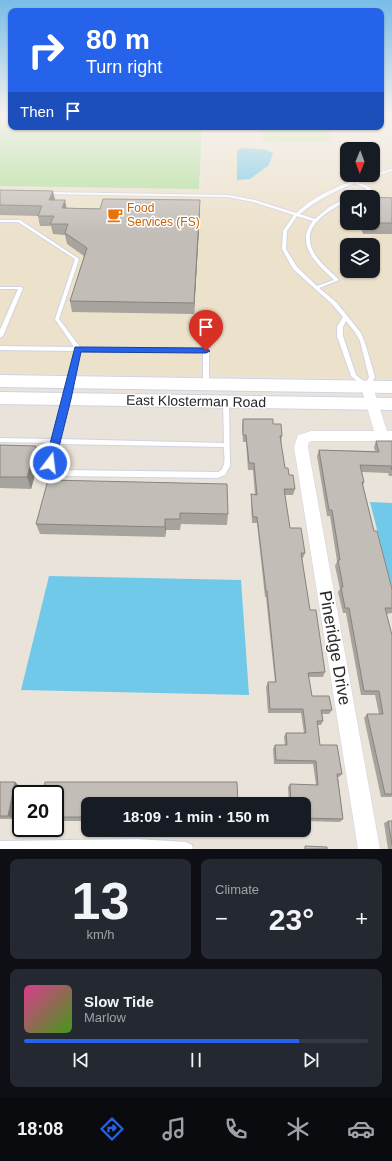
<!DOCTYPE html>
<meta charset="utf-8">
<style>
:root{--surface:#171b24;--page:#242831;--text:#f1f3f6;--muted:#9ea1a6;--line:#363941;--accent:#2563eb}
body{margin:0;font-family:Helvetica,sans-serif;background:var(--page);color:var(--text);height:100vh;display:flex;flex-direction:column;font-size:15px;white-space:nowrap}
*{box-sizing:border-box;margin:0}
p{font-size:13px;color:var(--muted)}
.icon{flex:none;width:22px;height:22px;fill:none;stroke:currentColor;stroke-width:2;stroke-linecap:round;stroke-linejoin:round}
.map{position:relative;height:849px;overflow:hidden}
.drawer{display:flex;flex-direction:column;gap:10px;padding:10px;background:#0d0f14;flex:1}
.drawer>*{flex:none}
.guide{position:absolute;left:8px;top:8px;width:376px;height:122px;border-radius:8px;box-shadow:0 1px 3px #0004;background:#2563eb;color:#fff;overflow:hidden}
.needle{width:26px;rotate:181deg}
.fabs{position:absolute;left:340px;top:142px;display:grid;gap:8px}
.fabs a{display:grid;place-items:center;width:40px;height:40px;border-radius:8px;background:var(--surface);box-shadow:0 1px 3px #0004;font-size:20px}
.speed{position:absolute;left:12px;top:785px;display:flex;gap:8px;font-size:20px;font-weight:700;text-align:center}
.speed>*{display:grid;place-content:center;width:52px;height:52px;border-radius:50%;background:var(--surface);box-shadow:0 1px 3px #0004;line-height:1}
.speed .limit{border:2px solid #111;border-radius:6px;background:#fff;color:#111}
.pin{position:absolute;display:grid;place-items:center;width:34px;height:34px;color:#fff;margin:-41px -17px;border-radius:50% 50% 50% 0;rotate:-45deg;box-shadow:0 0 4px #0007}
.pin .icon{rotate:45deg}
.me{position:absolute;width:44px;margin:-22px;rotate:15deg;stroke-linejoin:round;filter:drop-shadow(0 0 3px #0008)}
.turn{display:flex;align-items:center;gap:14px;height:84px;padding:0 12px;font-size:18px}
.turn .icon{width:52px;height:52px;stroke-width:2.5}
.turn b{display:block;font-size:28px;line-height:34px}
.then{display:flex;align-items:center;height:38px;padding:0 12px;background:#0003;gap:8px;font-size:15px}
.big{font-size:30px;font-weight:700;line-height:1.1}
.drawer .widget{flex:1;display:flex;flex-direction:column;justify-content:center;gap:6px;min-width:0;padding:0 14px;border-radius:8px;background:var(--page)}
.drawer .dial{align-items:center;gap:0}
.dial b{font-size:52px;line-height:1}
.song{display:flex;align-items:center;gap:12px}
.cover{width:48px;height:48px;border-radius:6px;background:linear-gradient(135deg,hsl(330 70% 55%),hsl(100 70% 35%))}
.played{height:4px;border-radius:2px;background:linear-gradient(90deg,var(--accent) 80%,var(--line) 80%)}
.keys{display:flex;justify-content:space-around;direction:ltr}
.heat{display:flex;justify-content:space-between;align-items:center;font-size:22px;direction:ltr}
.drawer .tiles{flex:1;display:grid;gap:10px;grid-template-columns:1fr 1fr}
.widget:last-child{grid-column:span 2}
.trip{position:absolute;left:81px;top:797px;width:230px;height:40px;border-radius:8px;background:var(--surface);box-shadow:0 1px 3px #0004;font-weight:700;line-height:40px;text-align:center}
.menu{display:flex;height:64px;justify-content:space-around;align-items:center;background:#090b0e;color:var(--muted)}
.menu .icon{width:28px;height:28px}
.menu .on{color:var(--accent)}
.menu b{font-size:18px;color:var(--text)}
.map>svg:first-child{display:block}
.education{fill:#ece1ca;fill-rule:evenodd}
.green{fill:#b1df98}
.pitch{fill:#c4e694}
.water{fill:#70c9e9}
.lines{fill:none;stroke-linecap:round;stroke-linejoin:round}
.service-casing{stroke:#d0d3e1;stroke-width:2}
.minor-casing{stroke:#d0d3e1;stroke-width:1}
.secondary-casing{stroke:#d0d3e1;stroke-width:2}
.service{fill:#fff;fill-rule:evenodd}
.minor{fill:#fff;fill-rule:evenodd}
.secondary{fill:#fff;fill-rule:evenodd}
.wall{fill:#a7a39d}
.shaded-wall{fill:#888480}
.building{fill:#c2bdb7;stroke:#888480}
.route{fill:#2563eb;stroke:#184099}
.labels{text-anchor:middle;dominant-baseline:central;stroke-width:3;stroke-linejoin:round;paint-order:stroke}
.far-food-label{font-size:12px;fill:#c56008;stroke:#fff;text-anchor:start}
.street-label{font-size:14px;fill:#282828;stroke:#fff}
.near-street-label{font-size:17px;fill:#282828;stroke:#fff}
</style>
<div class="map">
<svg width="392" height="849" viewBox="0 0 392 849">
<rect width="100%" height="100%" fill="#eae3da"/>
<path class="education" d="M 381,116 L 392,116 L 392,378 L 0,373 L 0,188 L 202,190 L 205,127 L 381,127 ZM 347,149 L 373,149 L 373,175 L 347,175 ZM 347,197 L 373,197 L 373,223 L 347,223 ZM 347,245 L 373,245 L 373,271 L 347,271 Z"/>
<path class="green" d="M 0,116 L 11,116 L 11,127 L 202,127 L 199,189 L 0,186 Z"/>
<path class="pitch" d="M 261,127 L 329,129 L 332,142 L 263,141 Z"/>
<g class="water">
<path d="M 246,148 L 266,150 L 273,153 L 269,165 L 250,179 L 237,180 L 237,150 L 239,149 Z"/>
<path d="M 370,502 L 392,503 L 392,588 Z"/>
<path d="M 49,576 L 241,580 L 249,695 L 21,690 Z"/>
</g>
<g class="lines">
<defs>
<g id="service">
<path d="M 392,169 L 392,171 L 358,182 L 371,188 L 371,190 L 355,197 L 350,197 L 367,189 L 355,183 C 334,192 318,199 300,214 L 315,219 L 329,207 L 347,198 L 347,201 C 326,212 297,228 316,256 C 322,265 332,272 339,280 L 319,288 L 336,302 L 361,333 L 366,346 L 375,377 L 369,388 L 365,388 L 351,376 L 337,336 L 337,327 L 343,317 L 332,304 L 293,269 L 282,249 L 283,231 L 294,215 L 253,202 L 228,197 L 46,194 L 44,193 L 46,192 L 228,195 L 255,200 L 296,213 C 301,209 306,204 311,201 C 336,185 364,176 392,169 ZM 297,216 L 313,221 C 294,244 317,264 334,280 L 317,286 L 297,267 L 286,249 L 287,231 ZM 346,321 L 355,332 L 360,341 L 369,377 L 366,383 L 356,375 L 343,336 L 343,327 Z"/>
<path d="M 0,220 L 20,220 L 79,259 L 59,319 L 80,347 L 206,349 L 209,351 L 209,385 L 206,387 L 203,385 L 203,353 L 80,351 L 70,399 L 59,439 L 224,443 L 223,402 L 226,400 L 229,402 L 230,466 L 225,475 L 218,478 L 62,476 L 50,471 L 47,463 L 52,443 L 0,442 L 0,438 L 53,439 L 64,399 L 75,351 L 0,350 L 0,346 L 74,347 L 55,319 L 75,259 L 18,222 L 0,222 ZM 58,444 L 224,447 C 224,456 227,468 218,472 L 62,470 L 55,467 L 53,463 Z"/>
<path d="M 0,287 L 21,287 L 23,288 L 3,336 L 0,338 L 0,330 L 18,289 L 0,289 Z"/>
<path d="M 137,839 L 186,842 L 192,845 L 193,849 L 0,849 L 0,841 Z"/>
</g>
<path id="minor" d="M 367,383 L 371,384 L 373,387 L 387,431 L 392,431 L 392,441 L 312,441 L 309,442 L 308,447 L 380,849 L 358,849 L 294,447 L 298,435 L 311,431 L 374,431 L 361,387 L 363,384 Z"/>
<g id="secondary">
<path d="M 0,375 L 392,381 L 392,393 L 0,387 Z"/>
<path d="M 0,392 L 392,398 L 392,410 L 0,404 Z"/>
</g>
</defs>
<use href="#service" class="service-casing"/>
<use href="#minor" class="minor-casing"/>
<use href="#secondary" class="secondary-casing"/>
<use href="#service" class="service"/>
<use href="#minor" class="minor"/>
<use href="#secondary" class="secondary"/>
</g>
<g class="wall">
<path d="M 0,190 L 53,191 L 55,200 L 67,208 L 200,210 L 194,314 L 72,312 L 70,301 L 84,256 L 67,244 L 65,235 L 53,234 L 51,226 L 40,226 L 38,216 L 0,215 Z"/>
<path d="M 392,198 L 392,234 L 363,234 L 359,223 L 373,223 Z"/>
<path d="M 243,419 L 273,424 L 282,436 L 281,443 L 285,468 L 289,475 L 295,489 L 293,495 L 285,495 L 290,528 L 305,553 L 303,558 L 302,558 L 310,610 L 325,672 L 323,677 L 309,677 L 312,696 L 332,710 L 329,714 L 322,714 L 323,721 L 321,725 L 318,725 L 320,745 L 342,774 L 339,777 L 338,777 L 343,819 L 340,822 L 304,821 L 304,804 L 289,804 L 288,787 L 290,784 L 316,785 L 313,764 L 274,764 L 273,749 L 275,745 L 285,745 L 284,737 L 286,733 L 304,733 L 301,713 L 268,713 L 266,687 L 268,682 L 275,682 L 266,597 L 265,597 L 257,523 L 252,523 L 251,501 L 251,494 L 255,495 L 253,470 L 248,470 L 246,442 L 243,442 L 242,425 Z"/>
<path d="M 376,441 L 392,441 L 392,476 L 389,476 L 388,473 L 362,472 L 364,482 L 363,486 L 374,531 L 392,589 L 392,613 L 386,614 L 392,635 L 392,797 L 381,797 L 364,718 L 367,714 L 379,714 L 375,695 L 361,695 L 346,613 L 343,613 L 338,592 L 340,589 L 335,566 L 337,561 L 330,516 L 327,516 L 317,456 L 319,450 L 375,451 L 374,447 Z"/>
<path d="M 0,445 L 40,457 L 31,489 L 0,488 Z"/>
<path d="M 48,480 L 228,514 L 227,525 L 181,524 L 180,530 L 166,530 L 165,537 L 40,534 L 36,524 Z"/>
<path d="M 0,782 L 15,782 L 20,787 L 14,819 L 0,819 Z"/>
<path d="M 55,794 L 88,804 L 88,821 L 55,821 Z"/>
<path d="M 388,821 L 392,821 L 392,849 L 388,849 L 384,823 Z"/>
</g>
<g class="shaded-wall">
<path d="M 53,191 L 55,201 L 49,200 Z"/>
<path d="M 65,200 L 67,210 L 62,208 Z"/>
<path d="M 200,200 L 200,210 L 194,314 L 194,303 Z"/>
<path d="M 36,446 L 40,457 L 31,489 L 27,477 Z"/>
<path d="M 165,519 L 166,530 L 165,537 Z"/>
<path d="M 15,782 L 20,787 L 14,819 L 8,816 Z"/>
</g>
<g class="building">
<path d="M 0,190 L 53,191 L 49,200 L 65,200 L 62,208 L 100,209 L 103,199 L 200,200 L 194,303 L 70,301 L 87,248 L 65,233 L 68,224 L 50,224 L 54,216 L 38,216 L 42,206 L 0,205 Z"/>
<path d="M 373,197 L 392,198 L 392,223 L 365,223 L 373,223 Z"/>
<path d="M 243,419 L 273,419 L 273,424 L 281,424 L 282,436 L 280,436 L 285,468 L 288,468 L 289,475 L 293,475 L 295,489 L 284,489 L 290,528 L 301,528 L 305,553 L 301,553 L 310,610 L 316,610 L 325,672 L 308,673 L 312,696 L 329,696 L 332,710 L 321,710 L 323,721 L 317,721 L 320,745 L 337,745 L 342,774 L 337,774 L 343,819 L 304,818 L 304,804 L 291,804 L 290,784 L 318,785 L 316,761 L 276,760 L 275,745 L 287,745 L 286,733 L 306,733 L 303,709 L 270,709 L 268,682 L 276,682 L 267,591 L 266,591 L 257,517 L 253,517 L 251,494 L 257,495 L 254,463 L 249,463 L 246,435 L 243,435 Z"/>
<path d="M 376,441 L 392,441 L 392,470 L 391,466 L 360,465 L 364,482 L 362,482 L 374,531 L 377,531 L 392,589 L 392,608 L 385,608 L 392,635 L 392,794 L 385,794 L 367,714 L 383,714 L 379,691 L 364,691 L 349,608 L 345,608 L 341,587 L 343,587 L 338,560 L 340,560 L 332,510 L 329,510 L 319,450 L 379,452 Z"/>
<path d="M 0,445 L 36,446 L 27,477 L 0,477 Z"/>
<path d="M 48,480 L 227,484 L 228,514 L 180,513 L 180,519 L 165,519 L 165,527 L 36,524 Z"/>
<path d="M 0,782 L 15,782 L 8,816 L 0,816 Z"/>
<path d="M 45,782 L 237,782 L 238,804 L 88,804 L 88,817 L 55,817 L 55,794 L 43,794 Z"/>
<path d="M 388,821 L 392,821 L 392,845 Z"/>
<path d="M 305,846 L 327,847 L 327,849 L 305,849 Z"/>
</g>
<linearGradient id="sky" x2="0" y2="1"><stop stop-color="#78bce8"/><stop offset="0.49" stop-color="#f6f2ee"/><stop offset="1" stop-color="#f6f2ee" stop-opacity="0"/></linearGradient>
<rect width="392" height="235" fill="url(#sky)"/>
<path class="route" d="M 75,347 L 206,348 L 210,351 L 206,353 L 81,352 L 71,399 L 55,463 L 53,466 L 46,466 L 45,463 Z"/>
<defs>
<symbol id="cafe-bare" viewBox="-9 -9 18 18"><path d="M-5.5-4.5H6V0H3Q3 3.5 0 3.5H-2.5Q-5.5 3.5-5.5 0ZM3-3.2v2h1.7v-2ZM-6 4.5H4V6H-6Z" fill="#e8710a" stroke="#fff" stroke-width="2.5" paint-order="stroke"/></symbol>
</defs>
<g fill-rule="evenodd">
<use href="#cafe-bare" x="104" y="204" width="22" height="22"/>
</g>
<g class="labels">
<g class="far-food-label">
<text x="127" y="208">Food<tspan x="127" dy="14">Services (FS)</tspan></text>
</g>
<g class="street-label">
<text transform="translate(196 401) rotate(1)">East Klosterman Road</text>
</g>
<g class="near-street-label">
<text transform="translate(335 648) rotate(80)">Pineridge Drive</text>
</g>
</g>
</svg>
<div class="fabs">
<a><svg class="needle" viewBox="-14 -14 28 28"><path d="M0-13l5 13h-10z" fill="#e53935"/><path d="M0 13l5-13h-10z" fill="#9ea1a6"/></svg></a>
<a><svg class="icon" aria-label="sound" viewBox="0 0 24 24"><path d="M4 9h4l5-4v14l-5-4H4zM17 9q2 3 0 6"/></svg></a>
<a><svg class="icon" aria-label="layers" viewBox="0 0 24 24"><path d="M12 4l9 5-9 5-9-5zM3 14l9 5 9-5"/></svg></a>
</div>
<div class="speed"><div class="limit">20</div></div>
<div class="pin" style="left:206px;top:351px;background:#d93025"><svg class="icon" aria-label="arrive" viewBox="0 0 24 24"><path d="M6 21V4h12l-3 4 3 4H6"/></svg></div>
<svg class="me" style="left:50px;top:463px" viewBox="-20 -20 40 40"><circle r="17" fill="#2563eb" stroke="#fff" stroke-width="3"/><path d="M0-11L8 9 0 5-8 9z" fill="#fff"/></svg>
<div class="trip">18:09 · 1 min · 150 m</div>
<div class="guide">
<div class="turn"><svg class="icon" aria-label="right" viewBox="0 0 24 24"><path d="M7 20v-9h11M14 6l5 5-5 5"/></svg><div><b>80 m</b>Turn right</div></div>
<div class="then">Then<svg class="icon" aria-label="arrive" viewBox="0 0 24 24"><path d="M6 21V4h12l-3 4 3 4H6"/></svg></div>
</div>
</div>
<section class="drawer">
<div class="tiles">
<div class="widget dial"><b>13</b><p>km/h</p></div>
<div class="widget"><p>Climate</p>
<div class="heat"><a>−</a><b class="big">23°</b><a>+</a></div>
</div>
<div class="widget">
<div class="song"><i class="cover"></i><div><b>Slow Tide</b><p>Marlow</p></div></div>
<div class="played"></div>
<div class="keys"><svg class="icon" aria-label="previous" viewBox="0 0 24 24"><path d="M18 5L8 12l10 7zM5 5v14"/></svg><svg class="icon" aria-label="pause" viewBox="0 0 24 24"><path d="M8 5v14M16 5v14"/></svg><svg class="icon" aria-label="next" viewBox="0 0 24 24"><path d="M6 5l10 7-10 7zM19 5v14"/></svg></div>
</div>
</div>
</section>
<nav class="menu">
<b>18:08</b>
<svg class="icon on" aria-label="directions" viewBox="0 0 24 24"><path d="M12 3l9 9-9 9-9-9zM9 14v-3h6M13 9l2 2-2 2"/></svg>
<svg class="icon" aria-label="music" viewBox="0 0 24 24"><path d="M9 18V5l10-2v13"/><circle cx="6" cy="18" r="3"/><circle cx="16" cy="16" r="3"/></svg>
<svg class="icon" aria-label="phone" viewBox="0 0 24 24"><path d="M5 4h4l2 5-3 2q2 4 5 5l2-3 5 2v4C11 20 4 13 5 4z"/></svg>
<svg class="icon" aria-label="climate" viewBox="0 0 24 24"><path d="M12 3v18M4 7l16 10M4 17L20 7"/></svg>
<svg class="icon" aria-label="car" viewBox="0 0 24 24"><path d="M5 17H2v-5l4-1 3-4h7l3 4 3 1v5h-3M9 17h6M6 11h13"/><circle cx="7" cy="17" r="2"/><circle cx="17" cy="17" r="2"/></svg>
</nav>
